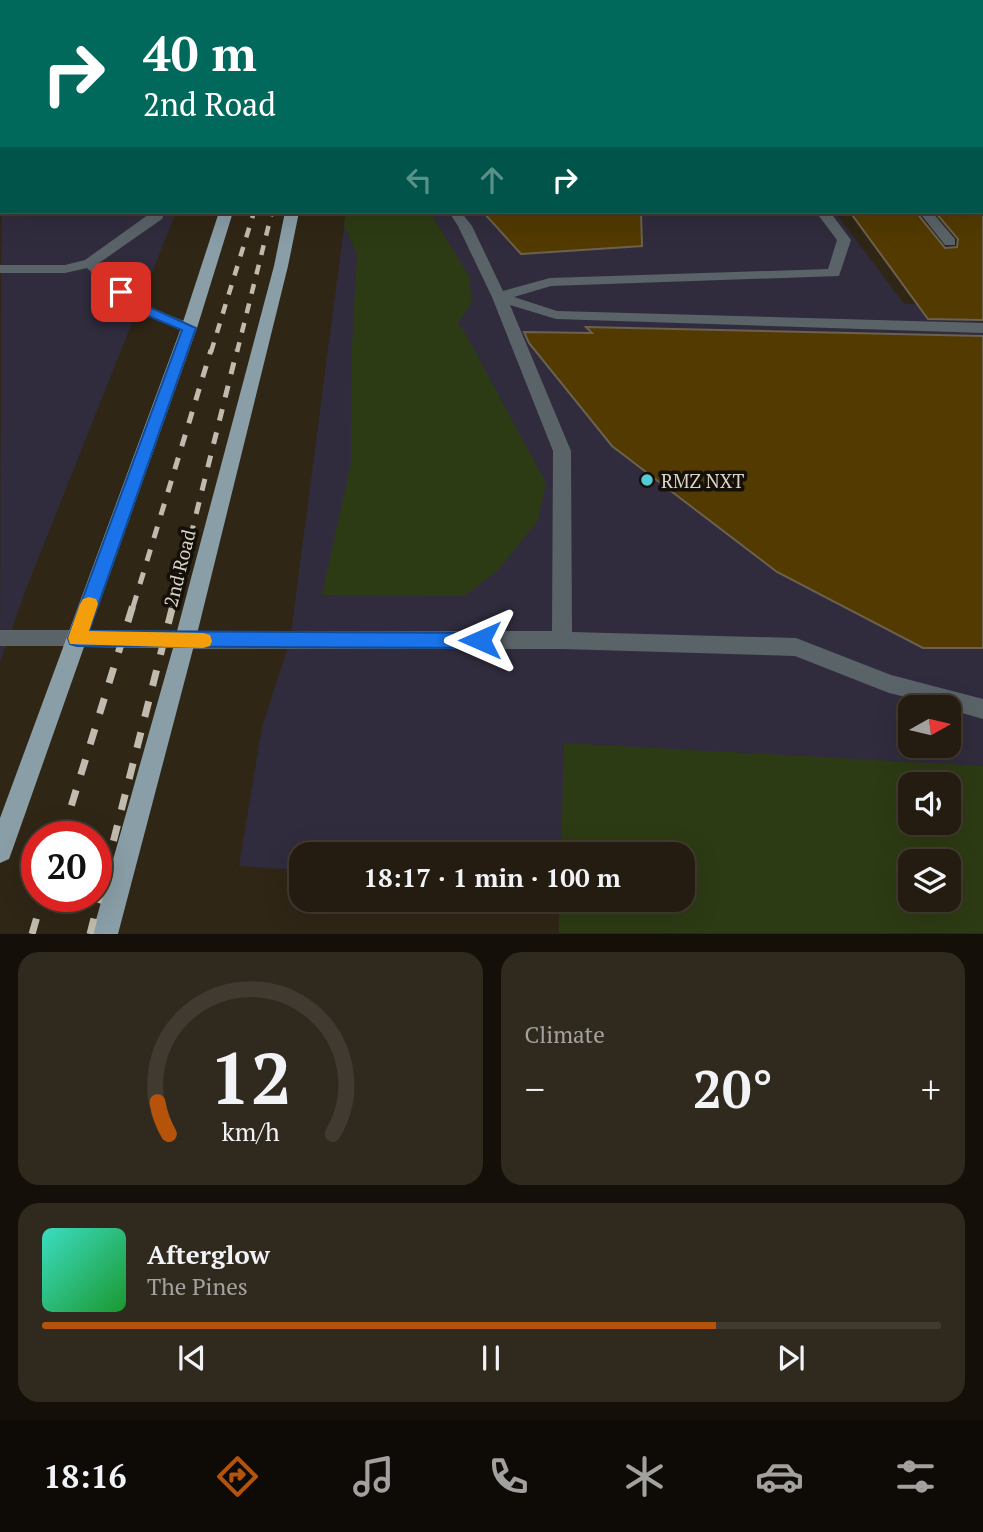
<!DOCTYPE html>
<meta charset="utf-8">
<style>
:root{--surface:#241c10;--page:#30291e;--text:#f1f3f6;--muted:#a3a19f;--line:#413a30;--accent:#b45309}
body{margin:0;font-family:"PT Serif",serif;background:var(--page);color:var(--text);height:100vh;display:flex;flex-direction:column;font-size:26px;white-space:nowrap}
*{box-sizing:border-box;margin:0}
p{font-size:23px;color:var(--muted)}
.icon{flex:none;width:38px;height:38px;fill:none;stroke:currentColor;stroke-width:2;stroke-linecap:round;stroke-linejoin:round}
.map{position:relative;height:934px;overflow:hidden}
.drawer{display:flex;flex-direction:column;gap:18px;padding:18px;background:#140f09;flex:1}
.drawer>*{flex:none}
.banner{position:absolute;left:0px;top:0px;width:984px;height:214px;box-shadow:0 7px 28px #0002,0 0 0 2px var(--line);background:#00695c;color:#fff;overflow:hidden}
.needle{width:46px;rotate:82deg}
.fabs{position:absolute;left:898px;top:695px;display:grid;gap:14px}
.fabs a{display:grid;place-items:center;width:63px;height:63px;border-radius:14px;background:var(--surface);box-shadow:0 7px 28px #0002,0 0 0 2px var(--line);font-size:35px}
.speed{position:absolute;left:21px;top:821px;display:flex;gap:14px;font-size:35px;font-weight:700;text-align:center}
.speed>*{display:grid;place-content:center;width:91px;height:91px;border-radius:50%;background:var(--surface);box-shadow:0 7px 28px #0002,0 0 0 2px var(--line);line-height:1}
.speed .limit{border:10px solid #d22;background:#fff;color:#111}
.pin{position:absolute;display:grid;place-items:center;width:60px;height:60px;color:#fff;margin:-30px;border-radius:14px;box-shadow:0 4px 10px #0006}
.me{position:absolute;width:77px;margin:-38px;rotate:270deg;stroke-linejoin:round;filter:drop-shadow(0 0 5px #0008)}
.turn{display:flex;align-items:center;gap:24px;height:147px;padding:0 28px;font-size:32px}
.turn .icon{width:91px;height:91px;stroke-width:2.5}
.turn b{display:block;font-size:49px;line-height:60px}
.lanes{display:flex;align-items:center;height:66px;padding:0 28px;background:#0003;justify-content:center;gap:35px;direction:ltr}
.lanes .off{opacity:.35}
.big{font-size:52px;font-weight:700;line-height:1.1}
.drawer .card{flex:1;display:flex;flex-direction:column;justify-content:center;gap:10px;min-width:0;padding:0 24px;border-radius:21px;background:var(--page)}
.drawer .dial{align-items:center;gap:0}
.dial svg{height:182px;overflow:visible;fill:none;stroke:var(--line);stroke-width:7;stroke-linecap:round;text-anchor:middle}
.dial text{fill:var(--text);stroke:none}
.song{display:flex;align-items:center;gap:21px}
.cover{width:84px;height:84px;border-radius:10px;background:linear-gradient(135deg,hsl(170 70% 55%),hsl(130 70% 35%))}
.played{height:7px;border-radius:4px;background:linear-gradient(90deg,var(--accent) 75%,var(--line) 75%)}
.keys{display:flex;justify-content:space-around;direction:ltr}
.heat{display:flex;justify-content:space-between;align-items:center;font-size:38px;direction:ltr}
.drawer .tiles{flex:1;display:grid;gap:18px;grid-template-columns:1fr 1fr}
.card:last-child{grid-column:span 2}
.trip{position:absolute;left:289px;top:842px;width:406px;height:70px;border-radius:21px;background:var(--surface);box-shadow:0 7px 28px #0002,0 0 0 2px var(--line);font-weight:700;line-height:70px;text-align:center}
.tabs{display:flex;height:112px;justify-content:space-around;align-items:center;background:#0e0b06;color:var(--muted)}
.tabs .icon{width:49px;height:49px}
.tabs .current{color:var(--accent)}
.tabs b{font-size:32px;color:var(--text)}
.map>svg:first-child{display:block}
.commercial{fill:#302c3d;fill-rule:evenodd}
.green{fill:#2d3b14;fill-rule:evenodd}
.building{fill:#523a01;stroke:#6b614e;stroke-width:2}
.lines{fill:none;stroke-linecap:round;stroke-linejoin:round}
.minor{fill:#5a6368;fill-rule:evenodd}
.major{fill:#8a9ea7;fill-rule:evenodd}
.rail-far2{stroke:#c1bbaf;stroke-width:4.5;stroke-dasharray:10 10;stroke-linecap:butt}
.rail-far1{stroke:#c1bbaf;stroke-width:5;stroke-dasharray:12 12;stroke-linecap:butt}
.rail{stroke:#c1bbaf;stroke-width:7;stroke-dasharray:16 16;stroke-linecap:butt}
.route{fill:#1a73e8;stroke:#114b97;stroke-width:2}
.slow{fill:#f59e0b}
.poi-dot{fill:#52ccd6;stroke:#141009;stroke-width:2.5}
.labels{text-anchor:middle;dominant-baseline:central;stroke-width:7;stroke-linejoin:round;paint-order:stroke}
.poi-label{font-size:19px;fill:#d9d3c8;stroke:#141009;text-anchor:start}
.street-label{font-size:19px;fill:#d9d3c8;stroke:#141009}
</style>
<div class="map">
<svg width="983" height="934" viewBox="0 0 983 934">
<rect width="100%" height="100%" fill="#302616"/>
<g class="commercial">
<path d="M 2,36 L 2,212 L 176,212 L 26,589 L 0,662 Z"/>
<path d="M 346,212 L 835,212 L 904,304 L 983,305 L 983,933 L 559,933 L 559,900 L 682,900 L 682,854 L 301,854 L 301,870 L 239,866 L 262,727 L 290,641 ZM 910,707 L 948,707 L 948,746 L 910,746 ZM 910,784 L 948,784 L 948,822 L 910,822 ZM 910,861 L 948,861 L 948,900 L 910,900 Z"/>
</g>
<g class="green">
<path d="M 346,212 L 430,212 L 469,276 L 472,302 L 457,324 L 464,331 L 546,483 L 538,520 L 499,569 L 465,596 L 322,595 L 351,463 L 352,346 L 357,254 L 344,225 Z"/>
<path d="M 564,743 L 983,766 L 983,933 L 559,933 L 559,900 L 682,900 L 682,854 L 561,854 ZM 910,784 L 948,784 L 948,822 L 910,822 ZM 910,861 L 948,861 L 948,900 L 910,900 Z"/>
</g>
<g class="building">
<path d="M 483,212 L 641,212 L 642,246 L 521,254 Z"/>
<path d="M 850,212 L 916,212 L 945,248 L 957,247 L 958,239 L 935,212 L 983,212 L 983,320 L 928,319 Z"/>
<path d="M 586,327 L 983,336 L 983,648 L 923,648 L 777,572 L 612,446 L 529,343 L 524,332 L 592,333 Z"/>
</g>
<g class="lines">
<g class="minor">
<path d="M 417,0 L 427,0 L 416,2 Z"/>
<path d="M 663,0 L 673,0 L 674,2 L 664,2 Z"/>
<path d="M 744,0 L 754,0 L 755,2 L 745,2 Z"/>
<path d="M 893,0 L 903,0 L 905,2 L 895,2 Z"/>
<rect x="982" y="72" width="1" height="7"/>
<path d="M 0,102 L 2,102 L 0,110 Z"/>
<path d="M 152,212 L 165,212 L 162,219 L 99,263 L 142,304 L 194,325 L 197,328 L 194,331 L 184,331 L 132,310 L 87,268 L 65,273 L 0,273 L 0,265 L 65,265 L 85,260 Z"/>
<path d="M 449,212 L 461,212 L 472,226 L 503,291 L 550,278 L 828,269 L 837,240 L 816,212 L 830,212 L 851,240 L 839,276 L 551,286 L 514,297 L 557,311 L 983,323 L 983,333 L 556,319 L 510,305 L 571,451 L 572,632 L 796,638 L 891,675 L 983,699 L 983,719 L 948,709 L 948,707 L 889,693 L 795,656 L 562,649 L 185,649 L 178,646 L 175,640 L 178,634 L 185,631 L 552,631 L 553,451 L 492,297 L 458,226 Z"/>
<path d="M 919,212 L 932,212 L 955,239 L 955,245 L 945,245 Z"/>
<path d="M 0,630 L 77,630 L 84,632 L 87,638 L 84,644 L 77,646 L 0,646 Z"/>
</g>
<g class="major">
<rect x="291" y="0" width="10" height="2"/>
<rect x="332" y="0" width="10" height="2"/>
<path d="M 219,212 L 233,212 L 197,328 L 90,630 L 177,631 L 274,266 L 285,212 L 299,212 L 288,266 L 198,630 L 118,934 L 92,934 L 173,648 L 84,647 L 12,851 L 9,859 L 0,863 L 0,818 L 181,328 Z"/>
</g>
<g class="rail-far2">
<path d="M 211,352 L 254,212"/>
<path d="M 237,352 L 272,212"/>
</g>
<g class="rail-far1">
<path d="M 133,607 L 211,350"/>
<path d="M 173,607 L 237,350"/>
</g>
<g class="rail">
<path d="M 62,836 L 133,605"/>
<path d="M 32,934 L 43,896"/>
<path d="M 90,934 L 173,605"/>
</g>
</g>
<path class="route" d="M 121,288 L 142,304 L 196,328 L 89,631 L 480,633 L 487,635 L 489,640 L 487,646 L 480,648 L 77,646 L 70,644 L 68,638 L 182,330 L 132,309 L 115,292 Z"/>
<path class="slow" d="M 89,597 L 96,599 L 98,604 L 89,631 L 203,633 L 210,635 L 212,641 L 210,646 L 203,648 L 70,644 L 68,638 L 80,604 L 83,599 Z"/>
<circle class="poi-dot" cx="647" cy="480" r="7"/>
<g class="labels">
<g class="poi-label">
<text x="661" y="480">RMZ NXT</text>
</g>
<g class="street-label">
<text transform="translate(179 568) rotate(-76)">2nd Road</text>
</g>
</g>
</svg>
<div class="fabs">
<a><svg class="needle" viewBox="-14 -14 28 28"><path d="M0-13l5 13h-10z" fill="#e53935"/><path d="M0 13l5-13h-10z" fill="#a3a19f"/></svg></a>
<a><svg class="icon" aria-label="sound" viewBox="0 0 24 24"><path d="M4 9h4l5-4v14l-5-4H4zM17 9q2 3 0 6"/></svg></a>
<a><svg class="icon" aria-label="layers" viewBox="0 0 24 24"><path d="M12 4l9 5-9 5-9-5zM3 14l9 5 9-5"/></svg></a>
</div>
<div class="speed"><div class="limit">20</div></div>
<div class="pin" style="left:121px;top:292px;background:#d93025"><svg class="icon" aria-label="arrive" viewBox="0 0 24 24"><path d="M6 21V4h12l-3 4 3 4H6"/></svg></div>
<svg class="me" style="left:480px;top:640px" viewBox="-20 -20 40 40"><path d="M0-17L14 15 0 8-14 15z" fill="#1a73e8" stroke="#fff" stroke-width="4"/></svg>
<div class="trip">18:17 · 1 min · 100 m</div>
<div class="banner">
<div class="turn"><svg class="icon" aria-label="right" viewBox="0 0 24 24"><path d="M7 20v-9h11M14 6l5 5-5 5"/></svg><div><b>40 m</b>2nd Road</div></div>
<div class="lanes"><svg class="icon off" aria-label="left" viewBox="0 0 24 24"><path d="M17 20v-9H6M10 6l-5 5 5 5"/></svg><svg class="icon off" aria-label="ahead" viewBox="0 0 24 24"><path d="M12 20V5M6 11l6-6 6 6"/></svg><svg class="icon" aria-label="right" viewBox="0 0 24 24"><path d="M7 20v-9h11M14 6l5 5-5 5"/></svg></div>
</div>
</div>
<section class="drawer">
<div class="tiles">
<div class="card dial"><svg viewBox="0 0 100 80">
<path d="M14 69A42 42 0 1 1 86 69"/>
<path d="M14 69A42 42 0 0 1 9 55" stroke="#b45309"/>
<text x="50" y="56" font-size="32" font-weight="700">12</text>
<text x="50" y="72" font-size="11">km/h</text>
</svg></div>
<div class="card"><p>Climate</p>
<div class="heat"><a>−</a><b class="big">20°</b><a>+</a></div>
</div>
<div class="card">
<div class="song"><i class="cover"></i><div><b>Afterglow</b><p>The Pines</p></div></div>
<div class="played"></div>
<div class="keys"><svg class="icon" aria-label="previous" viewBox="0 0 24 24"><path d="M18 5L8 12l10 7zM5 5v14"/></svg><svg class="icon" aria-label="pause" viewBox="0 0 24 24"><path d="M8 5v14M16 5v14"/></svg><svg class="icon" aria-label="next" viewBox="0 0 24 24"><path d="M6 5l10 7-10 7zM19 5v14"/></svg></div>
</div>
</div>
</section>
<nav class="tabs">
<b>18:16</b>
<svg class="icon current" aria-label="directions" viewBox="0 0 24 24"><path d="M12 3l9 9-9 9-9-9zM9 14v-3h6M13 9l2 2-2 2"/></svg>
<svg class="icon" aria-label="music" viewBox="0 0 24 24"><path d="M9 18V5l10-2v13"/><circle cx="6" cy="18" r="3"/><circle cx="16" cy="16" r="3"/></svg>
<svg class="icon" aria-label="phone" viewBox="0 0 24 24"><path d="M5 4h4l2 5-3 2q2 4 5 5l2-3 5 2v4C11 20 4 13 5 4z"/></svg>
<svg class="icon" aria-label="climate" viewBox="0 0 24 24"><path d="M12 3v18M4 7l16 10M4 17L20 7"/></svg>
<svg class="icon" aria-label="car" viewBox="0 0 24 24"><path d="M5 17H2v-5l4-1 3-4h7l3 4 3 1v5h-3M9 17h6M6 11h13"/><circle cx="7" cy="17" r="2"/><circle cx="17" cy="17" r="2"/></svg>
<svg class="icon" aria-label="filters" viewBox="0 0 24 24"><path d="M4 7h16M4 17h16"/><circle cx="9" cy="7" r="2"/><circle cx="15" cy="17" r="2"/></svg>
</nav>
